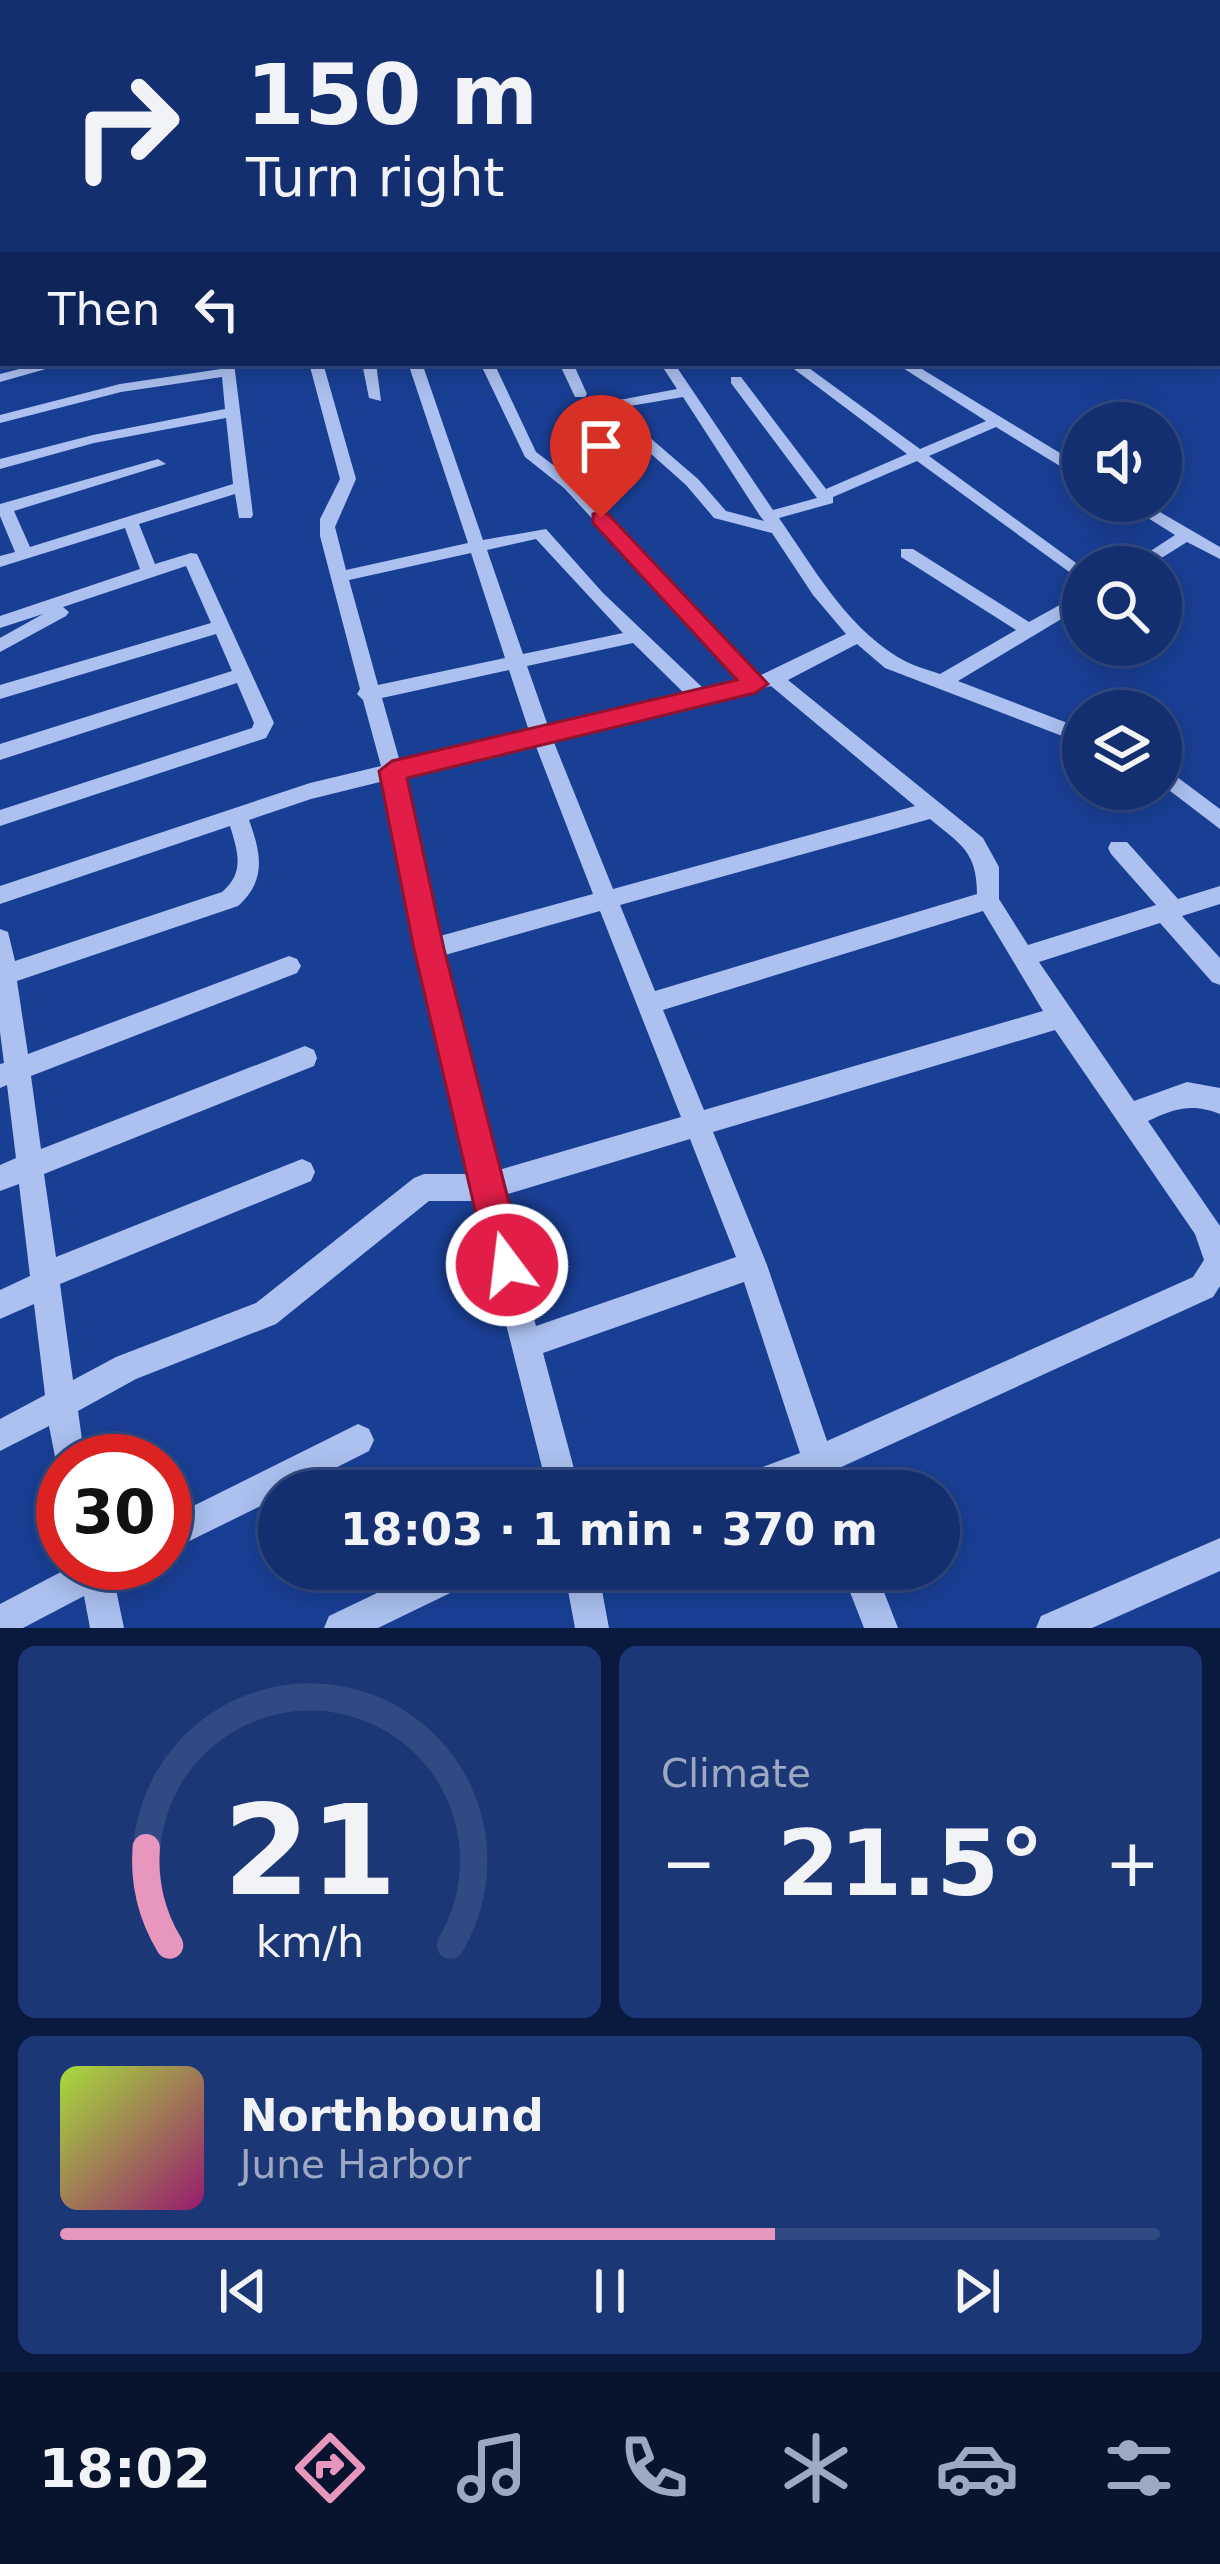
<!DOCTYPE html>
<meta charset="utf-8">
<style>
:root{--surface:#132f70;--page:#1c3775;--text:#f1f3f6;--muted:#9da9c3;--line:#324a83;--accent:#e797bd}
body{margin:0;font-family:"DejaVu Sans",sans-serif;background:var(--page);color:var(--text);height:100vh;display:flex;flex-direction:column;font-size:45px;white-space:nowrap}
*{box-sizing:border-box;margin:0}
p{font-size:39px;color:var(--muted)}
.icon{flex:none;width:66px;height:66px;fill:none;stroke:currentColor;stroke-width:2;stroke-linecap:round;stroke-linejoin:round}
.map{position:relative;height:1628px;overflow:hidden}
.sheet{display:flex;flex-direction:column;gap:18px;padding:18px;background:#0a1a3e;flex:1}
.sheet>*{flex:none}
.banner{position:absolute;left:0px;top:0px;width:1221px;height:366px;box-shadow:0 6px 30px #0003,0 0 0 3px var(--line);background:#132f70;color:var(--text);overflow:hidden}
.tools{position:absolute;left:1062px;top:402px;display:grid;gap:24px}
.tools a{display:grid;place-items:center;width:120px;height:120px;border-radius:50%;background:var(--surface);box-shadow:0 6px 30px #0003,0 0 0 3px var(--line);font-size:60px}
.speed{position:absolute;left:36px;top:1434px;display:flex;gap:24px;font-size:60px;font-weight:700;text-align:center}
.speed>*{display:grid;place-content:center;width:156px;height:156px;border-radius:50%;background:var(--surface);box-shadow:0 6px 30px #0003,0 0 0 3px var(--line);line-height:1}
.speed .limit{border:18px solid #d22;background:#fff;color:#111}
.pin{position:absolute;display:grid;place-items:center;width:102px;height:102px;color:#fff;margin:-123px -51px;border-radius:50% 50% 50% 0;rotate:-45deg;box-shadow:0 0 12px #0007}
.pin .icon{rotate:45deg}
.me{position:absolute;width:132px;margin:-66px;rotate:345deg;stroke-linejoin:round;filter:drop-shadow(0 0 9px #0008)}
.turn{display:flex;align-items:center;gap:42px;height:252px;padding:0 48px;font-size:54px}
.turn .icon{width:156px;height:156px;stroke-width:2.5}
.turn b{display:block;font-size:84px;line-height:102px}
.then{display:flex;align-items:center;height:114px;padding:0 48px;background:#0003;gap:24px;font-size:45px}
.big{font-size:90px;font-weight:700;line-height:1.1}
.sheet .tile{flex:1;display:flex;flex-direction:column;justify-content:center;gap:18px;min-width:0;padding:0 42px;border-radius:18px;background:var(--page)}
.sheet .dial{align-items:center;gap:0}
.dial svg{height:312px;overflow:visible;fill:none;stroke:var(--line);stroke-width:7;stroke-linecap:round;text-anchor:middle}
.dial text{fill:var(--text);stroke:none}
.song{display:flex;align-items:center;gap:36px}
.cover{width:144px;height:144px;border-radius:18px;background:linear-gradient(135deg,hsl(80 70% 55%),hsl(320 70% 35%))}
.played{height:12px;border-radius:6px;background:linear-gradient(90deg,var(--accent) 65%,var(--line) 65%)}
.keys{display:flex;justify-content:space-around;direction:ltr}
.heat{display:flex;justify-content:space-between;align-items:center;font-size:66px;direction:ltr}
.sheet .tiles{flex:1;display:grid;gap:18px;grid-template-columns:1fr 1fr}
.tile:last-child{grid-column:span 2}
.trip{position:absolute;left:258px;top:1470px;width:702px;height:120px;border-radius:60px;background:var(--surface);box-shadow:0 6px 30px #0003,0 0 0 3px var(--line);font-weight:700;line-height:120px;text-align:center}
.menu{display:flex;height:192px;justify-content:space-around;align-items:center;background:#08132d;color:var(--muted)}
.menu .icon{width:84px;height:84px}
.menu .on{color:var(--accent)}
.menu b{font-size:54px;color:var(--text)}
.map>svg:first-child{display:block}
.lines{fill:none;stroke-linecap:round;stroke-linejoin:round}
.minor{fill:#acc1f0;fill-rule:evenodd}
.highway{fill:#fff;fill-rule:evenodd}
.route{fill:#e11d48;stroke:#92132f;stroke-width:3}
</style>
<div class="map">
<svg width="1220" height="1628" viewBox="0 0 1220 1628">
<rect width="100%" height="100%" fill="#193f95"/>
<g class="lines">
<g class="minor">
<path d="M 12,0 L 0,6 L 0,1 Z"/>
<path d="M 483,0 L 491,0 L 493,3 L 485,3 Z"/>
<path d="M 526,0 L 534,0 L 535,3 L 527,3 Z"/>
<path d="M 565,0 L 573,0 L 575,3 L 567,3 Z"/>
<path d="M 603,0 L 611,0 L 613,3 L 605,3 Z"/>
<path d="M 641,0 L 650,0 L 652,3 L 643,3 Z"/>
<path d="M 753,0 L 762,0 L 764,3 L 755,3 Z"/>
<path d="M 792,0 L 801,0 L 803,3 L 794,3 Z"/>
<path d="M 829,0 L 838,0 L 840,3 L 831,3 Z"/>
<path d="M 889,0 L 899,0 L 902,3 L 892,3 Z"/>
<path d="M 0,22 L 3,22 L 0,29 Z"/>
<rect x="0" y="44" width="3" height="6"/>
<path d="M 1218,53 L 1220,54 L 1220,60 L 1218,59 Z"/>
<rect x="0" y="77" width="3" height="6"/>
<path d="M 1218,89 L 1220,90 L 1220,96 L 1218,95 Z"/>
<rect x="1218" y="129" width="2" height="7"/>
<path d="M 3,160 L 3,166 L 0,167 L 0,161 Z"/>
<rect x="1218" y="160" width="2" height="6"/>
<rect x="1218" y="178" width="2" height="8"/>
<rect x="1218" y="234" width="2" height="8"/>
<path d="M 3,270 L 3,278 L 0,279 L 0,271 Z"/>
<path d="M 3,304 L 3,312 L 0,313 L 0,305 Z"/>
<rect x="0" y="338" width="3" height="8"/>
<path d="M 43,363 L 67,363 L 0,382 L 0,374 Z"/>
<path d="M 220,363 L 234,363 L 253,515 L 251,518 L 239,518 L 235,494 L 139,524 L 155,564 L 191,553 L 197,554 L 274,723 L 266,738 L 0,826 L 0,810 L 252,728 L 254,723 L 237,683 L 0,760 L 0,744 L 232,671 L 216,634 L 0,699 L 0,685 L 211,623 L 186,566 L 63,607 L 69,612 L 66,616 L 0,652 L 0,638 L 43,614 L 0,628 L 0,616 L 140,569 L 125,528 L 0,567 L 0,556 L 15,552 L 0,516 L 0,504 L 158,459 L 166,464 L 14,511 L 30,547 L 233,484 L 226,418 L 94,443 L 0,469 L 0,459 L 93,435 L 225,409 L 222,377 L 121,392 L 0,423 L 0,415 L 120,384 L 221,369 Z"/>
<path d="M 309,363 L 323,363 L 356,479 L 335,527 L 346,570 L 468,543 L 408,363 L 422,363 L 483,540 L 546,529 L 603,593 L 704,689 L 741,680 L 564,488 L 525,457 L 480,363 L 494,363 L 536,452 L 576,482 L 759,676 L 846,634 L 813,595 L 772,533 L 714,518 L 686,485 L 605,413 L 614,401 L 677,389 L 660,363 L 674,363 L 773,510 L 817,498 L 731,383 L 731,377 L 741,377 L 826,489 L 907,454 L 786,363 L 802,363 L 920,449 L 986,421 L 895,363 L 912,363 L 1083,467 L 1083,479 L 1078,477 L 996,427 L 929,456 L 1083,568 L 1083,582 L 917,461 L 833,497 L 833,503 L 779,518 C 813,567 844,623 896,656 C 908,664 925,669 940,674 L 1016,630 L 901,557 L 901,549 L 913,549 L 1029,622 L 1083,592 L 1083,606 L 958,681 L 1083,729 L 1083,744 L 885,668 L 857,644 L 788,680 L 983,838 L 999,867 L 999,899 L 1028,945 L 1156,905 L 1111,854 L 1108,848 L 1111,842 L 1127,842 L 1178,899 L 1220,886 L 1220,904 L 1182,916 L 1220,958 L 1220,985 L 1212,982 L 1160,923 L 1039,962 L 1134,1101 L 1187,1082 L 1220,1088 L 1220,1114 C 1192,1103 1175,1108 1148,1121 L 1220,1226 L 1220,1286 L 1213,1297 L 837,1469 L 844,1491 L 812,1491 L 809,1481 L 782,1491 L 723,1491 L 728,1480 L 800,1453 L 744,1282 L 543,1353 L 580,1491 L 548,1491 L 475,1201 L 429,1201 L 276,1324 L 136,1379 L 78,1411 L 85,1461 L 63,1461 L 63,1474 L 58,1472 L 49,1426 L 0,1451 L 0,1419 L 45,1395 L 34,1304 L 0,1319 L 0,1290 L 30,1276 L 19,1184 L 0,1191 L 0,1165 L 16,1158 L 7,1085 L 0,1088 L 0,1064 L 4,1063 L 0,1032 L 0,929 L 8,932 L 15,961 L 222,892 C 245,873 238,852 230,826 L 0,904 L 0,886 L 310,783 L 381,766 L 363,700 L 357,694 L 360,689 L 320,536 L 320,519 L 340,479 ZM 683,397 L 760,516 L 764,521 L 726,511 L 698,479 L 620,412 L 624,407 ZM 536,539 L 623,633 L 523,654 L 487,550 ZM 471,553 L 505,658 L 378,685 L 349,580 ZM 633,643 L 685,694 L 548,726 L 527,666 ZM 509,670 L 529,731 L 400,762 L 382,698 ZM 771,686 L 915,806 L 613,889 L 553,740 ZM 535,744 L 593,894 L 440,936 L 403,776 ZM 384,781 L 419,945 L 417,949 L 422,956 L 469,1174 L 424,1174 L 414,1178 L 256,1303 L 116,1357 L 73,1380 L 60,1284 L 311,1181 L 315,1172 L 311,1163 L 302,1159 L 56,1257 L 44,1174 L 314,1066 L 317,1058 L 314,1050 L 305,1046 L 41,1149 L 31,1076 L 297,973 L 301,966 L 297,959 L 289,956 L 28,1054 L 17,981 L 238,906 C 267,880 261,853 249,820 L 311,799 ZM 930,819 C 960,844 977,851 977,894 L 655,991 L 620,905 ZM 600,911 L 681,1117 L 495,1171 L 445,955 ZM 983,911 L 1043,1011 L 704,1110 L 663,1010 ZM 1055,1030 L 1195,1234 L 1204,1260 L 1193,1277 L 827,1441 L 767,1265 L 713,1132 ZM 690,1139 L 736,1257 L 536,1326 L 501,1196 Z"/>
<path d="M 362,363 L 376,363 L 381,401 L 369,398 Z"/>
<path d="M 559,363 L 573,363 L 587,394 L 585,397 L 575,397 Z"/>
<path d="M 1121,501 L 1141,501 L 1220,547 L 1220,559 L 1187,542 L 1147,567 L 1126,567 L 1175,535 Z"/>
<path d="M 1161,765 L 1220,809 L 1220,829 L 1161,784 Z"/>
<path d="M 358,1424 L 369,1429 L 374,1440 L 369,1451 L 290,1491 L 279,1491 L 279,1497 L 165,1553 L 165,1520 Z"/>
<path d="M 1220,1538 L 1220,1571 L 1092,1628 L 1036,1628 L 1041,1616 Z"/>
<path d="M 78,1563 L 130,1563 L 125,1575 L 114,1580 L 124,1628 L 90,1628 L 84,1596 L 23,1628 L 0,1628 L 0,1604 Z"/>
<path d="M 427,1569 L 480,1569 L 475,1581 L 378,1628 L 324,1628 L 329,1616 Z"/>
<path d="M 564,1569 L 598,1569 L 609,1628 L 575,1628 Z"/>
<path d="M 841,1569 L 875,1569 L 898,1628 L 864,1628 Z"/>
</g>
<g class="highway">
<rect x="1218" y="194" width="2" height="12"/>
<path d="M 0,211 L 3,212 L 3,227 L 0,226 Z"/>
</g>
</g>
<path class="route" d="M 601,512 L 608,514 L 768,684 L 755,693 L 407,778 L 444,949 L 525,1265 L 520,1278 L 507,1283 L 494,1278 L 488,1265 L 414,949 L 379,771 L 392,761 L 737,680 L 593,523 L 593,514 Z"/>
</svg>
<div class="tools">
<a><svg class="icon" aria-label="sound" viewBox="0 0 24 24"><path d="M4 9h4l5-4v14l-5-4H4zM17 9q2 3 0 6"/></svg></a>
<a><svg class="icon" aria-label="search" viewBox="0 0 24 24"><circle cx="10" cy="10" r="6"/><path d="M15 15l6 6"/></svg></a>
<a><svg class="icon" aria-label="layers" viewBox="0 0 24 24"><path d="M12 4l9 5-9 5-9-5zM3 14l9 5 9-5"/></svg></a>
</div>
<div class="speed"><div class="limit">30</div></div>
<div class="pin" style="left:601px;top:518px;background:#d93025"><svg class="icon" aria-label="arrive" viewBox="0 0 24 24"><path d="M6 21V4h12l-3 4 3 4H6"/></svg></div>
<svg class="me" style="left:507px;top:1265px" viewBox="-20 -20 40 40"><circle r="17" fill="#e11d48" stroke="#fff" stroke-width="3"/><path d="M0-11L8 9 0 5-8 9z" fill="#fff"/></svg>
<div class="trip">18:03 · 1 min · 370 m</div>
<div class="banner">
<div class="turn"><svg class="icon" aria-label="right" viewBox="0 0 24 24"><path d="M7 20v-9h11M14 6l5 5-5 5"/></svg><div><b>150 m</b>Turn right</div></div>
<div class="then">Then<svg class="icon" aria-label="left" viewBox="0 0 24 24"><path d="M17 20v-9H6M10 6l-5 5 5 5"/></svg></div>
</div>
</div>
<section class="sheet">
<div class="tiles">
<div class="tile dial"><svg viewBox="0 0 100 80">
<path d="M14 69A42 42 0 1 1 86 69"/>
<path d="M14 69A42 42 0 0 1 8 44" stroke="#e797bd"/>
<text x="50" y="56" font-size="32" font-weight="700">21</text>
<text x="50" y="72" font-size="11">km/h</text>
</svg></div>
<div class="tile"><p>Climate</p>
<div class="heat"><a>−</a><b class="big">21.5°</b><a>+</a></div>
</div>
<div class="tile">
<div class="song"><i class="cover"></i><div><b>Northbound</b><p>June Harbor</p></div></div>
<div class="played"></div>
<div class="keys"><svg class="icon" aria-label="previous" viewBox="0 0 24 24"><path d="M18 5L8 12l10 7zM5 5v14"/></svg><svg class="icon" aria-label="pause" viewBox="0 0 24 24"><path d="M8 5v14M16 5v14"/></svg><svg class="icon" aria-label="next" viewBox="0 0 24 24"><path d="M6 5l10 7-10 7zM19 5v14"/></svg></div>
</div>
</div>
</section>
<nav class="menu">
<b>18:02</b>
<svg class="icon on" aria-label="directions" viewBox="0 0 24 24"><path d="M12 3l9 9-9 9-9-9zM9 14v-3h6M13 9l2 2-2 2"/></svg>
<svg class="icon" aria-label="music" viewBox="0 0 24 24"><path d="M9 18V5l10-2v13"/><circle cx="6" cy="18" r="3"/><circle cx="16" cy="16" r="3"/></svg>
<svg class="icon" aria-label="phone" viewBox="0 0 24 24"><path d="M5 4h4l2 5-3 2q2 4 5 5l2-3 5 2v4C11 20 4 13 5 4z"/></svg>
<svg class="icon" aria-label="climate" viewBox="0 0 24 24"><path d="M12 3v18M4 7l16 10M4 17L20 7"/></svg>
<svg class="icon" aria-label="car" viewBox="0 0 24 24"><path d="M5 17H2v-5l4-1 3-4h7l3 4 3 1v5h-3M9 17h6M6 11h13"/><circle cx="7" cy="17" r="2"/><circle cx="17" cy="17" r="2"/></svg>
<svg class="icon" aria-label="filters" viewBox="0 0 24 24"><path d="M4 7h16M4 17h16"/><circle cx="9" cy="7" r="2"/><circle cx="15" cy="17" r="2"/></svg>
</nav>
